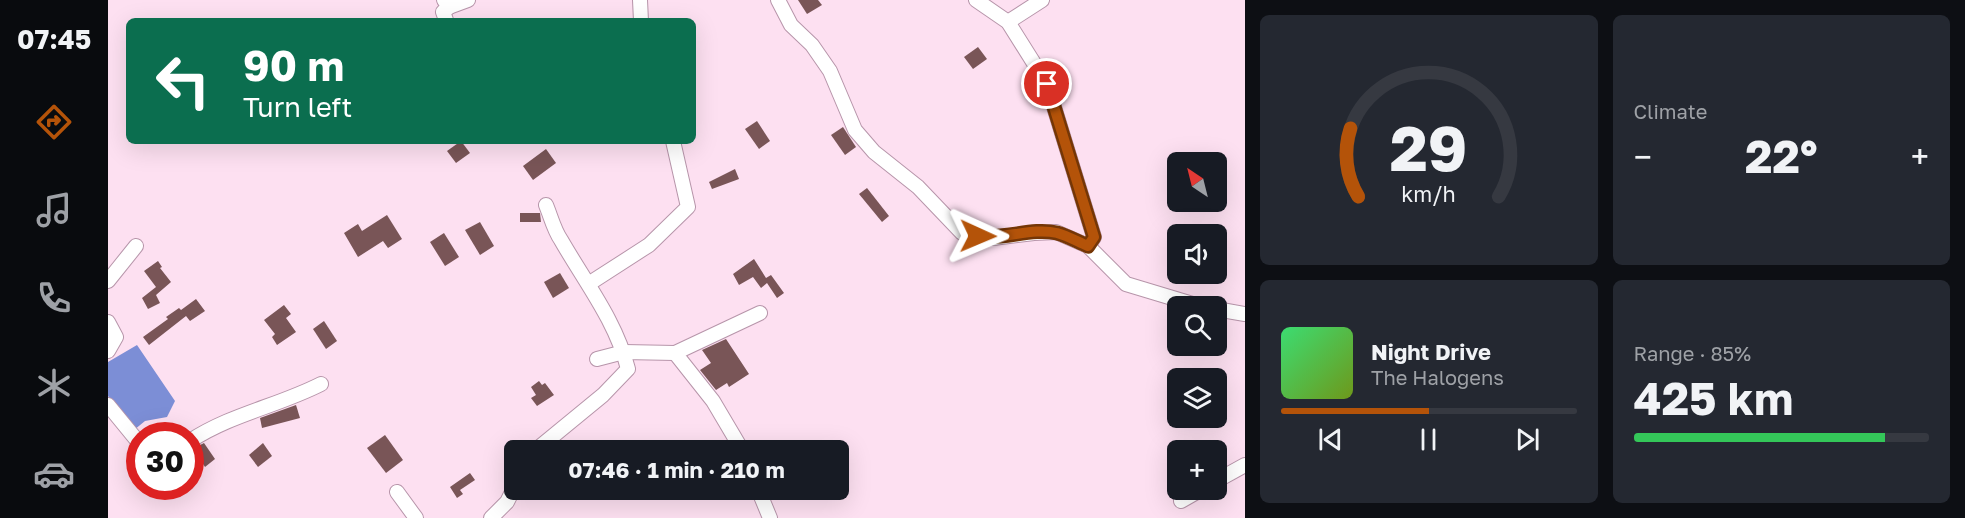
<!DOCTYPE html>
<meta charset="utf-8">
<style>
:root{--surface:#171b24;--page:#242831;--text:#f1f3f6;--muted:#9ea1a6;--line:#363941;--accent:#b45309}
body{margin:0;font-family:"Golos Text",sans-serif;background:var(--page);color:var(--text);height:100vh;display:flex;flex-direction:column;font-size:22px;white-space:nowrap}
*{box-sizing:border-box;margin:0}
p{font-size:20px;color:var(--muted)}
.icon{flex:none;width:33px;height:33px;fill:none;stroke:currentColor;stroke-width:2;stroke-linecap:round;stroke-linejoin:round}
.map{position:relative;flex:1;overflow:hidden}
.sheet{display:flex;flex-direction:column;gap:15px;padding:15px;background:#0d0f14;width:720px}
.sheet>*{flex:none}
.guide{position:absolute;left:18px;top:18px;width:570px;height:126px;border-radius:9px;box-shadow:0 6px 24px #0002;background:#0b6e4f;color:#fff;overflow:hidden}
.needle{width:39px;rotate:325deg}
.buttons{position:absolute;left:1059px;top:152px;display:grid;gap:12px}
.buttons a{display:grid;place-items:center;width:60px;height:60px;border-radius:9px;background:var(--surface);box-shadow:0 6px 24px #0002;font-size:30px}
.speed{position:absolute;left:18px;top:422px;display:flex;gap:12px;font-size:30px;font-weight:700;text-align:center}
.speed>*{display:grid;place-content:center;width:78px;height:78px;border-radius:50%;background:var(--surface);box-shadow:0 6px 24px #0002;line-height:1}
.speed .limit{border:9px solid #d22;background:#fff;color:#111}
.pin{position:absolute;display:grid;place-items:center;width:51px;height:51px;color:#fff;margin:-26px;border:3px solid #fff;border-radius:50%;box-shadow:0 2px 6px #0007}
.me{position:absolute;width:66px;margin:-33px;rotate:91deg;stroke-linejoin:round;filter:drop-shadow(0 0 4px #0008)}
.turn{display:flex;align-items:center;gap:21px;height:126px;padding:0 18px;font-size:27px}
.turn .icon{width:78px;height:78px;stroke-width:2.5}
.turn b{display:block;font-size:42px;line-height:51px}
.big{font-size:45px;font-weight:700;line-height:1.1}
.sheet .tile{flex:1;display:flex;flex-direction:column;justify-content:center;gap:9px;min-width:0;padding:0 21px;border-radius:9px;background:var(--page)}
.sheet .dial{align-items:center;gap:0}
.dial svg{height:156px;overflow:visible;fill:none;stroke:var(--line);stroke-width:7;stroke-linecap:round;text-anchor:middle}
.dial text{fill:var(--text);stroke:none}
.song{display:flex;align-items:center;gap:18px}
.cover{width:72px;height:72px;border-radius:9px;background:linear-gradient(135deg,hsl(140 70% 55%),hsl(80 70% 35%))}
.played{height:6px;border-radius:3px;background:linear-gradient(90deg,var(--accent) 50%,var(--line) 50%)}
.keys{display:flex;justify-content:space-around;direction:ltr}
.heat{display:flex;justify-content:space-between;align-items:center;font-size:33px;direction:ltr}
.charge{height:9px;border-radius:4px;background:linear-gradient(90deg,#34c759 85%,var(--line) 0)}
.sheet .tiles{flex:1;display:grid;gap:15px;grid-template-columns:repeat(2,1fr)}
.trip{position:absolute;left:396px;top:440px;width:345px;height:60px;border-radius:9px;background:var(--surface);box-shadow:0 6px 24px #0002;font-weight:700;line-height:60px;text-align:center}
main{display:flex;flex:1;min-height:0}
.tab-bar{display:flex;flex-direction:column;width:108px;justify-content:space-around;align-items:center;background:#090b0e;color:var(--muted)}
.tab-bar .icon{width:42px;height:42px}
.tab-bar .active{color:var(--accent)}
.tab-bar b{font-size:27px;color:var(--text)}
.map>svg:first-child{display:block}
.water{fill:#7c8ed6}
.building{fill:#795557}
.lines{fill:none;stroke-linecap:round;stroke-linejoin:round}
.minor-casing{stroke:#b795aa;stroke-width:16}
.minor{stroke:#fff;stroke-width:14}
.route-casing{stroke:#753606;stroke-width:15}
.route{stroke:#b45309;stroke-width:10}
</style>
<main>
<nav class="tab-bar">
<b>07:45</b>
<svg class="icon active" aria-label="directions" viewBox="0 0 24 24"><path d="M12 3l9 9-9 9-9-9zM9 14v-3h6M13 9l2 2-2 2"/></svg>
<svg class="icon" aria-label="music" viewBox="0 0 24 24"><path d="M9 18V5l10-2v13"/><circle cx="6" cy="18" r="3"/><circle cx="16" cy="16" r="3"/></svg>
<svg class="icon" aria-label="phone" viewBox="0 0 24 24"><path d="M5 4h4l2 5-3 2q2 4 5 5l2-3 5 2v4C11 20 4 13 5 4z"/></svg>
<svg class="icon" aria-label="climate" viewBox="0 0 24 24"><path d="M12 3v18M4 7l16 10M4 17L20 7"/></svg>
<svg class="icon" aria-label="car" viewBox="0 0 24 24"><path d="M5 17H2v-5l4-1 3-4h7l3 4 3 1v5h-3M9 17h6M6 11h13"/><circle cx="7" cy="17" r="2"/><circle cx="17" cy="17" r="2"/></svg>
</nav>
<div class="map">
<svg width="1137" height="518" viewBox="0 0 1137 518">
<rect width="100%" height="100%" fill="#fde0f1"/>
<path class="water" d="M 29,345 L 67,401 L 59,417 L 37,421 L 26,430 L 0,396 L 0,362 Z"/>
<g class="building">
<path d="M 690,0 L 710,0 L 714,5 L 699,14 Z"/>
<path d="M 870,47 L 879,59 L 865,69 L 856,57 Z"/>
<path d="M 649,121 L 662,141 L 651,149 L 637,129 Z"/>
<path d="M 735,127 L 748,147 L 737,155 L 723,135 Z"/>
<path d="M 353,141 L 362,153 L 348,163 L 339,151 Z"/>
<path d="M 438,149 L 448,163 L 425,180 L 415,166 Z"/>
<path d="M 627,169 L 631,179 L 604,189 L 601,182 Z"/>
<path d="M 759,188 L 781,216 L 774,222 L 751,194 Z"/>
<path d="M 412,213 L 432,213 L 433,222 L 412,222 Z"/>
<path d="M 279,215 L 294,239 L 280,248 L 275,241 L 250,257 L 236,233 L 250,224 L 254,231 Z"/>
<path d="M 372,222 L 386,246 L 372,255 L 357,230 Z"/>
<path d="M 336,233 L 351,257 L 337,266 L 322,242 Z"/>
<path d="M 646,259 L 658,278 L 663,275 L 676,293 L 669,298 L 659,283 L 653,288 L 645,277 L 631,285 L 625,274 Z"/>
<path d="M 50,261 L 54,267 L 52,268 L 63,282 L 48,295 L 52,303 L 40,309 L 34,298 L 48,287 L 36,271 Z"/>
<path d="M 452,273 L 461,288 L 445,298 L 436,282 Z"/>
<path d="M 88,299 L 97,311 L 82,321 L 78,316 L 41,345 L 35,337 L 60,319 L 58,317 L 71,308 L 73,310 Z"/>
<path d="M 176,305 L 183,314 L 178,318 L 188,332 L 169,345 L 164,337 L 167,334 L 156,320 Z"/>
<path d="M 216,321 L 229,341 L 218,349 L 205,329 Z"/>
<path d="M 618,339 L 641,374 L 621,387 L 619,383 L 608,390 L 592,370 L 603,363 L 594,350 Z"/>
<path d="M 431,381 L 434,385 L 437,383 L 446,395 L 429,406 L 423,398 L 428,395 L 423,387 Z"/>
<path d="M 188,405 L 192,418 L 154,428 L 152,418 Z"/>
<path d="M 277,435 L 295,460 L 278,473 L 259,448 Z"/>
<path d="M 96,443 L 107,459 L 97,467 L 90,456 L 82,461 L 82,450 Z"/>
<path d="M 155,443 L 164,456 L 150,467 L 141,455 Z"/>
<path d="M 362,473 L 367,480 L 352,490 L 355,494 L 349,498 L 342,487 Z"/>
</g>
<g class="lines">
<defs>
<g id="minor">
<path d="M 336,0 L 341,7 L 360,0"/>
<path d="M 532,0 L 533,21"/>
<path d="M 670,0 L 683,25 L 704,45 L 722,71 L 747,130 L 766,152 L 810,187 L 854,233 L 885,238 L 926,233 L 948,232 L 980,246 L 1018,284 L 1091,306"/>
<path d="M 868,0 L 900,22 L 939,84 L 986,237 L 980,246"/>
<path d="M 338,20 L 335,12 L 341,7"/>
<path d="M 900,22 L 934,0"/>
<path d="M 0,281 L 28,246"/>
<path d="M 482,283 L 541,245 L 580,207 L 565,141"/>
<path d="M 1108,309 L 1137,314"/>
<path d="M 0,322 L 8,337 L 0,351"/>
<path d="M 489,359 L 516,352 L 567,353"/>
<path d="M 0,405 L 32,444"/>
<path d="M 82,441 C 123,414 170,406 213,384"/>
<path d="M 428,450 L 495,395 L 520,369 C 508,321 477,282 453,240 C 446,230 443,217 438,205"/>
<path d="M 634,450 L 605,401 L 567,353 L 652,313"/>
<path d="M 1108,481 L 1137,465"/>
<path d="M 650,489 L 662,518"/>
<path d="M 289,492 L 308,518"/>
<path d="M 1073,501 L 1094,489"/>
<path d="M 383,518 L 399,502 L 406,488"/>
</g>
</defs>
<use href="#minor" class="minor-casing"/>
<use href="#minor" class="minor"/>
</g>
<g class="lines">
<defs>
<path id="route" d="M 870,236 C 896,240 924,227 949,233 C 960,236 970,242 980,246 L 986,237 L 939,84"/>
</defs>
<use href="#route" class="route-casing"/>
<use href="#route" class="route"/>
</g>
</svg>
<div class="buttons">
<a><svg class="needle" viewBox="-14 -14 28 28"><path d="M0-13l5 13h-10z" fill="#e53935"/><path d="M0 13l5-13h-10z" fill="#9ea1a6"/></svg></a>
<a><svg class="icon" aria-label="sound" viewBox="0 0 24 24"><path d="M4 9h4l5-4v14l-5-4H4zM17 9q2 3 0 6"/></svg></a>
<a><svg class="icon" aria-label="search" viewBox="0 0 24 24"><circle cx="10" cy="10" r="6"/><path d="M15 15l6 6"/></svg></a>
<a><svg class="icon" aria-label="layers" viewBox="0 0 24 24"><path d="M12 4l9 5-9 5-9-5zM3 14l9 5 9-5"/></svg></a>
<a>+</a>
</div>
<div class="speed"><div class="limit">30</div></div>
<div class="pin" style="left:939px;top:84px;background:#d93025"><svg class="icon" aria-label="arrive" viewBox="0 0 24 24"><path d="M6 21V4h12l-3 4 3 4H6"/></svg></div>
<svg class="me" style="left:870px;top:236px" viewBox="-20 -20 40 40"><path d="M0-17L14 15 0 8-14 15z" fill="#b45309" stroke="#fff" stroke-width="4"/></svg>
<div class="trip">07:46 · 1 min · 210 m</div>
<div class="guide">
<div class="turn"><svg class="icon" aria-label="left" viewBox="0 0 24 24"><path d="M17 20v-9H6M10 6l-5 5 5 5"/></svg><div><b>90 m</b>Turn left</div></div>
</div>
</div>
<section class="sheet">
<div class="tiles">
<div class="tile dial"><svg viewBox="0 0 100 80">
<path d="M14 69A42 42 0 1 1 86 69"/>
<path d="M14 69A42 42 0 0 1 10 34" stroke="#b45309"/>
<text x="50" y="56" font-size="32" font-weight="700">29</text>
<text x="50" y="72" font-size="11">km/h</text>
</svg></div>
<div class="tile"><p>Climate</p>
<div class="heat"><a>−</a><b class="big">22°</b><a>+</a></div>
</div>
<div class="tile">
<div class="song"><i class="cover"></i><div><b>Night Drive</b><p>The Halogens</p></div></div>
<div class="played"></div>
<div class="keys"><svg class="icon" aria-label="previous" viewBox="0 0 24 24"><path d="M18 5L8 12l10 7zM5 5v14"/></svg><svg class="icon" aria-label="pause" viewBox="0 0 24 24"><path d="M8 5v14M16 5v14"/></svg><svg class="icon" aria-label="next" viewBox="0 0 24 24"><path d="M6 5l10 7-10 7zM19 5v14"/></svg></div>
</div>
<div class="tile"><p>Range · 85%</p><b class="big">425 km</b><div class="charge"></div></div>
</div>
</section>
</main>
